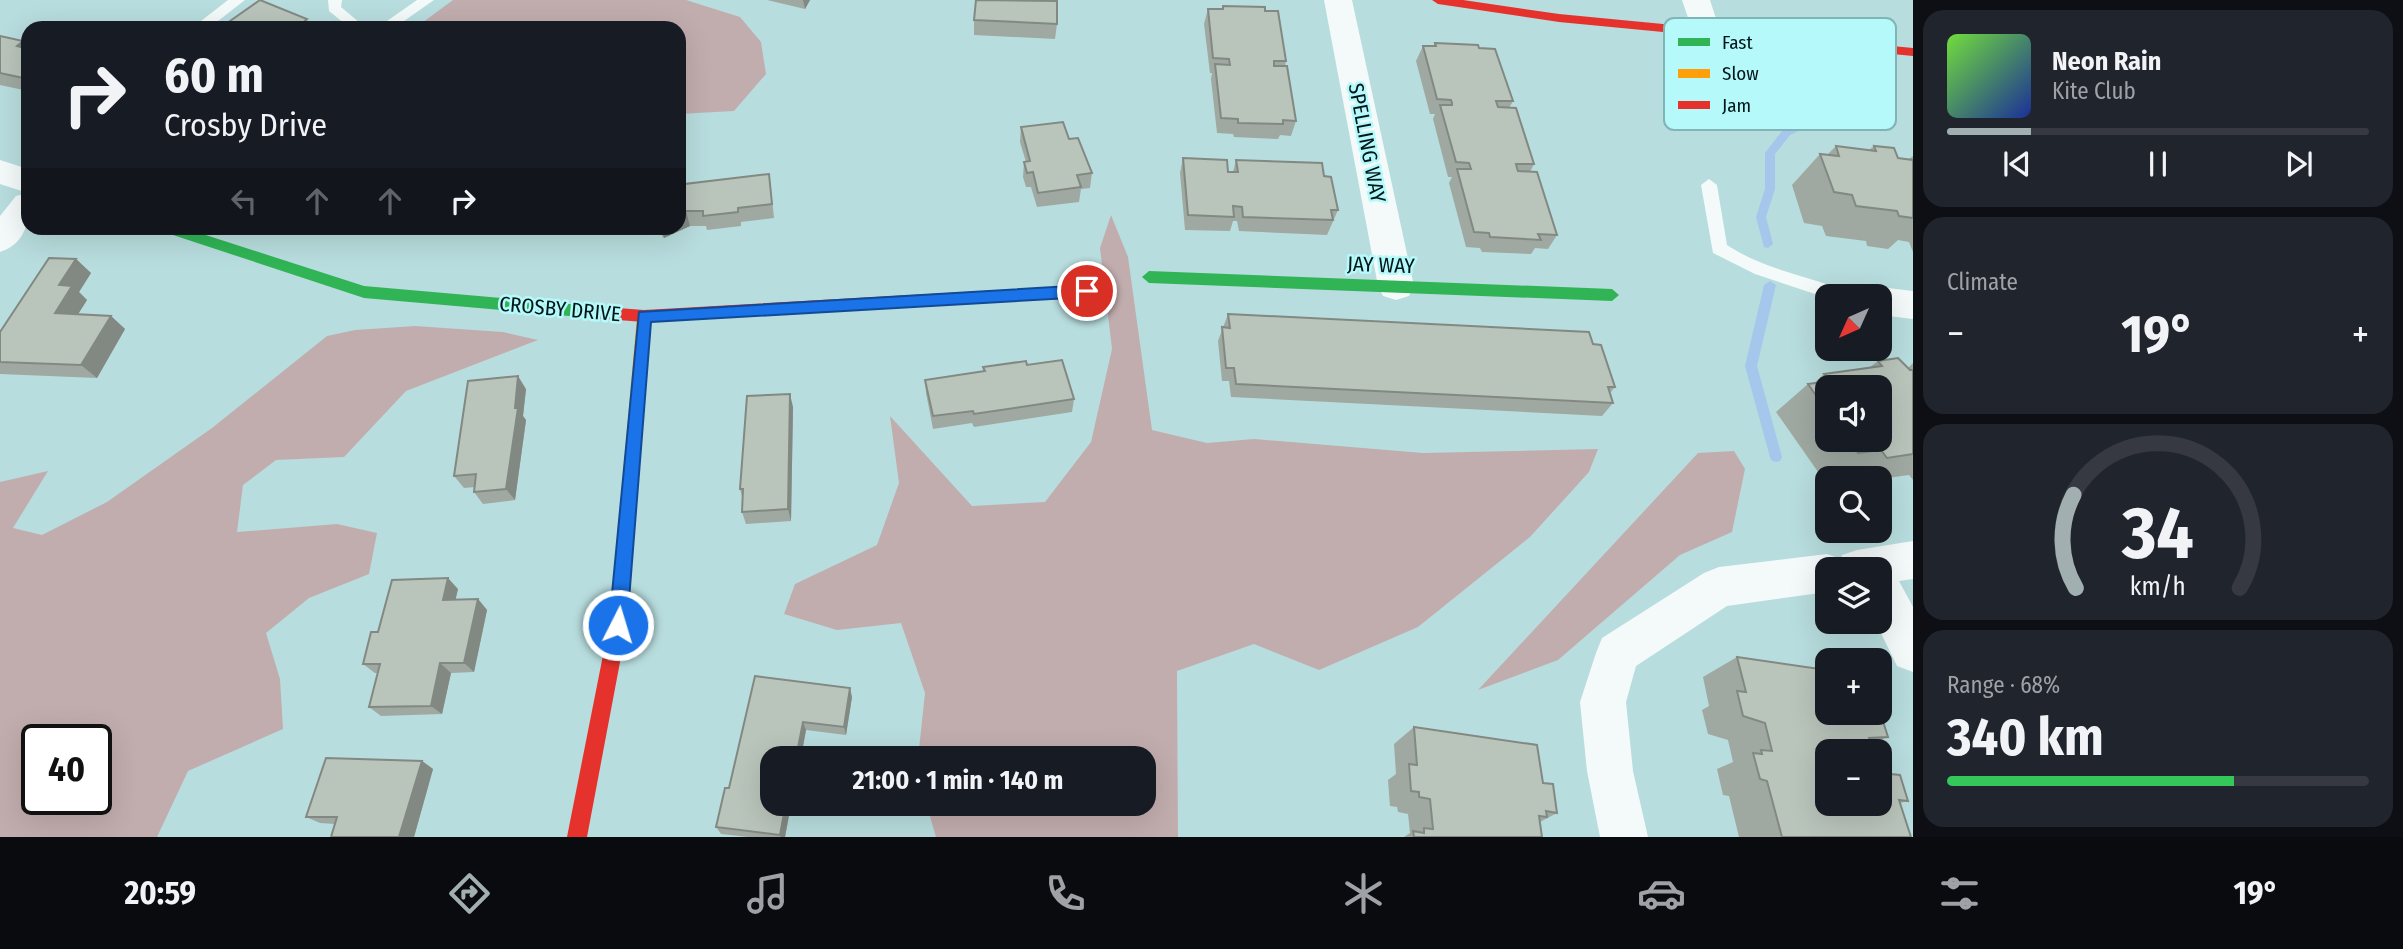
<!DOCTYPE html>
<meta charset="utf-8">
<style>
:root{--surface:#171b24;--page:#20242c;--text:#f1f3f6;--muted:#9ea1a6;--line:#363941;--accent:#a1afb1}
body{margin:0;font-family:"Fira Sans Condensed",sans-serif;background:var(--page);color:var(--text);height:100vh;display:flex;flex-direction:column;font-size:26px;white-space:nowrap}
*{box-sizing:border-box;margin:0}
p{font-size:23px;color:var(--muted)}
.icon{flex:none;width:38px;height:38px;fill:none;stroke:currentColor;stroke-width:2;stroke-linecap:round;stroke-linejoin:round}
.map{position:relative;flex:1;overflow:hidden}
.panel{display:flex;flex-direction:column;gap:10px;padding:10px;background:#0d0f14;width:490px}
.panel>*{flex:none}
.top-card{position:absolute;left:21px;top:21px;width:665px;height:214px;border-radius:21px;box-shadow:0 7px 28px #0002;background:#171b24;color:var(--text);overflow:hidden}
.needle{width:46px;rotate:225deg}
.buttons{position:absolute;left:1815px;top:284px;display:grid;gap:14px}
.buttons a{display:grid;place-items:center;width:77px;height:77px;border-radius:14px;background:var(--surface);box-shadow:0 7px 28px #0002;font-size:35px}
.speed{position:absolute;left:21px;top:724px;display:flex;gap:14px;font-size:35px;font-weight:700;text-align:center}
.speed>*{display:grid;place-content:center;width:91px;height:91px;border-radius:50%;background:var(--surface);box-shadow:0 7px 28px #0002;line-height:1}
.speed .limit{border:4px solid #111;border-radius:10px;background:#fff;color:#111}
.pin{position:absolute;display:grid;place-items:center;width:60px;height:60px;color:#fff;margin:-30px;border:4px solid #fff;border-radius:50%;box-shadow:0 2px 7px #0007}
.me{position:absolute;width:77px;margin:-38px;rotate:5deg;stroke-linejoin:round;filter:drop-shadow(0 0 5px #0008)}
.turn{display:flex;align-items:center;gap:24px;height:147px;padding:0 28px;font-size:32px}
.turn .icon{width:91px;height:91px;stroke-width:2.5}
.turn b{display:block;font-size:49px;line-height:60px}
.lanes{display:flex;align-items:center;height:66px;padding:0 28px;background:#0003;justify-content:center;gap:35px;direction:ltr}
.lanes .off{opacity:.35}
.big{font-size:52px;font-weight:700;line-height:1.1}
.panel .card{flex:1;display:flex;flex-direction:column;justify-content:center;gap:10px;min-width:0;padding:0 24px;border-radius:21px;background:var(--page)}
.panel .dial{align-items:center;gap:0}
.dial svg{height:182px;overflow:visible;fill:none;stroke:var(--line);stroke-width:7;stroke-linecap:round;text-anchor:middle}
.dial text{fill:var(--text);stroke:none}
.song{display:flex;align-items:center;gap:21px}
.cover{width:84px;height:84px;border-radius:10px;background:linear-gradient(135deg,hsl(100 70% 55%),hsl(230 70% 35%))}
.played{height:7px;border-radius:4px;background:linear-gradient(90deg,var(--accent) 20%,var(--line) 20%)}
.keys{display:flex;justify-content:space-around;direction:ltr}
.heat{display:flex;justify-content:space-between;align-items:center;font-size:38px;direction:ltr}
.charge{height:10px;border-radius:5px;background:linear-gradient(90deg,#34c759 68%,var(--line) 0)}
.trip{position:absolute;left:760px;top:746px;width:396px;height:70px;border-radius:21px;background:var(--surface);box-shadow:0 7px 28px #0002;font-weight:700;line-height:70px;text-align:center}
.menu{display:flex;height:112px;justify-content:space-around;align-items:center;background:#090b0e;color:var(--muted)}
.menu .icon{width:49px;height:49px}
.menu .current{color:var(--accent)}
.menu b{font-size:32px;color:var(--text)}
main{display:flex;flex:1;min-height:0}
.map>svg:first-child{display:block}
.forest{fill:#c2adae;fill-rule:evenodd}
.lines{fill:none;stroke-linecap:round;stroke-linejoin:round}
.stream{fill:#a4c7eb;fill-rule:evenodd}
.lane{fill:#f4fafa;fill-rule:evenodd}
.street{fill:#f4fafa;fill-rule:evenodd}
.fast{fill:#30b455;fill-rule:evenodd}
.slow{fill:#ff9f0a;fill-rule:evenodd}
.jam{fill:#e5322d;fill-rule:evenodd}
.wall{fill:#9fa9a1;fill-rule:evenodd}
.shaded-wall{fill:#828983}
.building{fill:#b9c4bb;stroke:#828983;stroke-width:2}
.route{fill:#1a73e8;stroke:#114b97;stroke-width:2}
.labels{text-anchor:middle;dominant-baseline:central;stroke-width:5;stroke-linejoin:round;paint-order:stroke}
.street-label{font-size:21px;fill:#001618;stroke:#b5f9fb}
.key{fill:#b5f9fb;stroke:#7fb5b7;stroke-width:2}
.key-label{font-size:19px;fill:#001618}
</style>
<main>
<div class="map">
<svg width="1913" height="837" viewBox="0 0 1913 837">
<rect width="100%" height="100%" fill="#b8ddde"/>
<g class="forest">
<path d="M 453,0 L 686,0 L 740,17 L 761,42 L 766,74 L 734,111 L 679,114 L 679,28 L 415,28 Z"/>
<path d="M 1111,215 L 1128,257 L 1152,430 L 1207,443 L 1254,439 L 1423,453 L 1598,449 L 1589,472 L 1530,537 L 1418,627 L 1319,670 L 1254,644 L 1177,671 L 1178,837 L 936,837 L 926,803 L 1143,803 L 1143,758 L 918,758 L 925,693 L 901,623 L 837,630 L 784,614 L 795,584 L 877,545 L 899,483 L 890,416 L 972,506 L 1045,502 L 1091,442 L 1112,349 L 1100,248 Z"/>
<path d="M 415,326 L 503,332 L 538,340 L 406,391 L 344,457 L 276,460 L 243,485 L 237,532 L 337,524 L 377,533 L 369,574 L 309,598 L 266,633 L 280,679 L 283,729 L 188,771 L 157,837 L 0,837 L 0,482 L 48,471 L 13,528 L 42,535 L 107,502 L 212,428 L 327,336 L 355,330 ZM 96,740 L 96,800 L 37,800 L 37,740 Z"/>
<path d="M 1734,451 L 1745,469 L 1732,532 L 1680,555 L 1558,660 L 1478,690 L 1698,453 Z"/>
</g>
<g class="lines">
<g class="stream">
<path d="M 1809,119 L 1814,122 L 1813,124 L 1790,135 L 1775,154 L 1775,189 L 1766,217 L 1773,244 L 1768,248 L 1764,247 L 1756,217 L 1765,189 L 1765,153 L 1782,131 Z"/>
<path d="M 1770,281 L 1776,285 L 1757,366 L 1782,457 L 1780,461 L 1776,462 L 1772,461 L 1770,457 L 1745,366 L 1764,285 Z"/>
</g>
<g class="lane">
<path d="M 228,0 L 245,0 L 209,28 L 192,28 Z"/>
<path d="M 328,0 L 342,0 L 341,7 L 366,28 L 350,28 L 329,11 Z"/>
<path d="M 417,0 L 434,0 L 394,28 L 377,28 Z"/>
<path d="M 1709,179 L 1717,185 L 1727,245 C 1763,269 1807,276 1847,291 L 1850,296 L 1827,296 L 1827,298 L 1755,274 L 1713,253 L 1701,185 Z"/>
</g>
<g class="street">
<path d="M 1324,0 L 1352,0 L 1414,286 L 1409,296 L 1396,300 L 1383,296 L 1378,286 Z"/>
<path d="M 1682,0 L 1710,0 L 1720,31 L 1715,38 L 1705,40 L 1695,38 Z"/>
<path d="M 0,160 L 28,169 C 28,201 37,240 0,252 L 0,216 L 16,196 L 28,193 L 0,184 Z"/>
<path d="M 1880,287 L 1913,291 L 1913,319 L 1880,315 L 1880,296 L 1865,296 L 1867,291 Z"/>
<path d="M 1913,541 L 1913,579 L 1899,581 L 1913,607 L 1913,672 L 1897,666 L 1875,621 L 1880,621 L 1880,569 L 1827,569 L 1827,592 L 1727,606 L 1636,666 L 1626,702 L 1633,771 L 1648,837 L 1600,837 L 1587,771 L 1580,702 L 1596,653 L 1602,638 L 1704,573 L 1719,567 L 1827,554 L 1841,559 L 1842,555 L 1857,550 Z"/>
</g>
<g class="fast">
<path d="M 162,228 L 184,228 L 364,286 L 592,306 L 599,312 L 592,318 L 364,298 L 164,232 Z"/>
<path d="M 1149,271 L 1612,289 L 1619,295 L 1612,301 L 1149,283 L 1142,277 Z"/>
</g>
<path class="slow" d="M 644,310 L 651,316 L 637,498 L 635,503 L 629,505 L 623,503 L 621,498 L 637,316 Z"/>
<g class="jam">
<path d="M 1432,0 L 1463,0 L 1559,14 L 1913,48 L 1913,56 L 1559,22 L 1438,4 Z"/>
<path d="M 1087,285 L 1094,291 L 1087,297 L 644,322 L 592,318 L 585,312 L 592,306 L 644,310 Z"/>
<path d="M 629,491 L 635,493 L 637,498 L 627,625 L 587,837 L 567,837 L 609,625 L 621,498 L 623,493 Z"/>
</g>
</g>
<g class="wall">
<path d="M 767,0 L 810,0 L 805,9 Z"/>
<path d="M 1223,6 L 1265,11 L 1286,61 L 1285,66 L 1296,121 L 1291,136 L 1280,135 L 1278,139 L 1234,137 L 1233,134 L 1217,133 L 1211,79 L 1212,73 L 1210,73 L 1204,24 L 1208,9 L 1222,9 Z"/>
<path d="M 974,20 L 1057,24 L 1055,39 L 974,35 Z"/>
<path d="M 230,21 L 311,26 L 314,28 L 235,28 Z"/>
<path d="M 0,36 L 23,41 L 28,48 L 28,91 L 0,85 Z"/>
<path d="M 1435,43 L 1479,48 L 1513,101 L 1509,108 L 1534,164 L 1530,172 L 1557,235 L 1548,249 L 1535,248 L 1531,254 L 1482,252 L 1480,248 L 1466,247 L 1449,183 L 1452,177 L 1448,177 L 1433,119 L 1435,114 L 1430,114 L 1416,61 L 1423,46 L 1433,46 Z"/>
<path d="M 1021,127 L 1069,139 L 1092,173 L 1090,188 L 1081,189 L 1079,202 L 1037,207 L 1031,187 L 1026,187 L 1023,177 L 1024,162 L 1026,162 L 1020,142 Z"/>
<path d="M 1836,146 L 1869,150 L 1874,146 L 1898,158 L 1909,159 L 1913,156 L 1913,252 L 1909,242 L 1898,240 L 1888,249 L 1867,246 L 1866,241 L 1826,236 L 1822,226 L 1804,223 L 1792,185 L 1820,154 L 1827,155 Z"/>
<path d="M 1183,158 L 1228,172 L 1233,172 L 1236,160 L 1324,176 L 1338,210 L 1327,235 L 1239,231 L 1237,221 L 1233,221 L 1230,231 L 1185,230 L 1180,173 Z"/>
<path d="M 769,174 L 771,189 L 774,218 L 741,222 L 741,226 L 707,230 L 706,226 L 690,226 L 664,238 L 656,228 L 679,228 L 679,194 Z"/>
<path d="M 76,259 L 91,273 L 79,292 L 87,300 L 78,314 L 111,316 L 125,329 L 97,378 L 0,374 L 0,332 Z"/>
<path d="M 1228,314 L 1593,344 L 1615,387 L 1610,393 L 1613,403 L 1602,416 L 1231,397 L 1229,381 L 1222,381 L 1218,341 Z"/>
<path d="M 1878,361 L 1908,368 L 1913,363 L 1913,480 L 1909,475 L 1880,479 L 1880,478 L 1846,478 L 1845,476 L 1823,479 L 1776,412 L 1808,384 L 1813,384 L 1824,374 L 1870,367 ZM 1827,387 L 1880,439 L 1827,439 Z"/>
<path d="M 1027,365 L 1074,399 L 1072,412 L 974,427 L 972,423 L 933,429 L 926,393 L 925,380 L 983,371 L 983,367 Z"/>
<path d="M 526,389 L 523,416 L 526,420 L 515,500 L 483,504 L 474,492 L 475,487 L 464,488 L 454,476 Z"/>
<path d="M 793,407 L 791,521 L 746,524 L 742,512 L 742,496 L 740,489 Z"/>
<path d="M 458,589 L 455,600 L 478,599 L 487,610 L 474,672 L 451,673 L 442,714 L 381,716 L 369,707 L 378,673 L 375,673 L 363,664 L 378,632 Z"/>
<path d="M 1737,657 L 1888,737 L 1871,744 L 1827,751 L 1891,774 L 1908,801 L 1900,803 L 1911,837 L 1739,837 L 1729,796 L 1723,795 L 1717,769 L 1733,762 L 1728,740 L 1708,734 L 1702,710 L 1709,706 L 1703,677 Z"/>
<path d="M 755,676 L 852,697 L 846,735 L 806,730 L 785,837 L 748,837 L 721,834 L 716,827 L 729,788 Z"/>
<path d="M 1414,727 L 1543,783 L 1557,813 L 1540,822 L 1542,837 L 1404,837 L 1410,833 L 1408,814 L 1398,812 L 1397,807 L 1390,806 L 1388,780 L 1396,774 L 1394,744 Z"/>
<path d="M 422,761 L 433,769 L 414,837 L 331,837 L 335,824 L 320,823 L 306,817 Z"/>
</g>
<g class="shaded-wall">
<path d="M 803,0 L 810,0 L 805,9 Z"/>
<path d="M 23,41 L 28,48 L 28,58 L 17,46 Z"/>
<path d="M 686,211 L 690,226 L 664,238 L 661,228 L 679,228 L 679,215 Z"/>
<path d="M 76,259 L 91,273 L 79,292 L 87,300 L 70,327 L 55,313 L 59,285 Z"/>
<path d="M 111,316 L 125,329 L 97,378 L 81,365 Z"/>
<path d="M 518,376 L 526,389 L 523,416 L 526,420 L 515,500 L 506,489 Z"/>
<path d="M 790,394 L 793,407 L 791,521 L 788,509 Z"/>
<path d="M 448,578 L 458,589 L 453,611 L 443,600 Z"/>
<path d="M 478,599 L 487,610 L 474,672 L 464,663 Z"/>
<path d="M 440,663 L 451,673 L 442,714 L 431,706 Z"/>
<path d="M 850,688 L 852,697 L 846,735 L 844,727 Z"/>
<path d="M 803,722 L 806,730 L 801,758 L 796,758 Z"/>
<path d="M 422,761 L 433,769 L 414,837 L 399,837 Z"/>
<path d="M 786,803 L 791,803 L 785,837 L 781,837 L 780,835 Z"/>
</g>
<g class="building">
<path d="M 260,0 L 307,19 L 303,23 L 313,27 L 311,28 L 245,28 L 230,21 Z"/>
<path d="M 976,0 L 1057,1 L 1057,24 L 974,20 Z"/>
<path d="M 1223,6 L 1265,7 L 1265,11 L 1278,11 L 1286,61 L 1274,61 L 1274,66 L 1287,66 L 1296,121 L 1283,120 L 1283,124 L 1238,123 L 1238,119 L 1221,118 L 1215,64 L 1230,65 L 1229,59 L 1213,58 L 1208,9 L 1223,9 Z"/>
<path d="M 0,36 L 23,41 L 17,46 L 28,49 L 28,79 L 0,73 Z"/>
<path d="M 1435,43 L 1478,45 L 1479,48 L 1495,49 L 1513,101 L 1496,101 L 1498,107 L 1516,108 L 1534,164 L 1516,164 L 1517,168 L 1518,171 L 1537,172 L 1557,235 L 1538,234 L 1541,240 L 1490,237 L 1489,233 L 1474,232 L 1457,169 L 1471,169 L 1469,163 L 1456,162 L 1440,105 L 1452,105 L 1452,103 L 1451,100 L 1437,99 L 1423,46 L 1436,46 Z"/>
<path d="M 1063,122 L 1069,139 L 1078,138 L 1092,173 L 1077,175 L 1081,187 L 1038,193 L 1033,172 L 1027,173 L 1024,162 L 1030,161 L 1021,127 Z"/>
<path d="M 1836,146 L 1876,151 L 1874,146 L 1894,148 L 1898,158 L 1913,160 L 1913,218 L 1899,216 L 1897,211 L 1856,206 L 1852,195 L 1834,192 L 1820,154 L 1839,156 Z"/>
<path d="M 1183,158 L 1227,160 L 1228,172 L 1238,172 L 1236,160 L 1322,163 L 1324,176 L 1331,177 L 1338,210 L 1331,210 L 1333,220 L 1243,217 L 1242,207 L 1233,206 L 1234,217 L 1188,215 Z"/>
<path d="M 769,174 L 772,204 L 738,208 L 738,212 L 703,216 L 703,211 L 686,211 L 679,215 L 679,194 L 685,191 L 685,184 Z"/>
<path d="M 49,258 L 76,259 L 59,285 L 72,286 L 55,313 L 111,316 L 81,365 L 0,362 L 0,332 Z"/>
<path d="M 1228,314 L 1589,332 L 1593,344 L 1601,345 L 1615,387 L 1608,387 L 1613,403 L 1236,384 L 1234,368 L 1226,368 L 1222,327 L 1230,328 Z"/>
<path d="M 1898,358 L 1910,370 L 1913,370 L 1913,454 L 1887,458 L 1881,450 L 1858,453 L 1848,439 L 1880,439 L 1880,387 L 1827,387 L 1827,411 L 1808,384 L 1830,381 L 1824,374 L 1882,366 L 1878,361 Z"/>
<path d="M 1062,360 L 1074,399 L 974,414 L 973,411 L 933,416 L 925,380 L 985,371 L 983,367 L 1026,361 L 1027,365 Z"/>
<path d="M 518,376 L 515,408 L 518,408 L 506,489 L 474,492 L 476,474 L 454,476 L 468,381 Z"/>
<path d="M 790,394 L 788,509 L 742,512 L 743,489 L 740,489 L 747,396 Z"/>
<path d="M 448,578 L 443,600 L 478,599 L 464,663 L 440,663 L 431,706 L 369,707 L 380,664 L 363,664 L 371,632 L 378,632 L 392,580 Z"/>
<path d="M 1737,657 L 1827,670 L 1827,712 L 1880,712 L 1888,737 L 1869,738 L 1873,751 L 1827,751 L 1827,803 L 1880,803 L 1880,767 L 1889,768 L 1891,774 L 1900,775 L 1908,801 L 1899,800 L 1911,837 L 1782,837 L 1767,781 L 1760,779 L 1753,753 L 1762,754 L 1761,750 L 1772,751 L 1765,723 L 1743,716 L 1737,691 L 1746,692 Z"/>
<path d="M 755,676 L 850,688 L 844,727 L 803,722 L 796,758 L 772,758 L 772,803 L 786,803 L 780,835 L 716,827 L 725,788 L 729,788 Z"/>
<path d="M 1414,727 L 1537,745 L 1543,783 L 1553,784 L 1557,813 L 1546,811 L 1547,817 L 1539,816 L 1542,837 L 1414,837 L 1413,831 L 1424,833 L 1424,828 L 1433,829 L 1430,799 L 1419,797 L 1419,792 L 1411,791 L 1409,764 L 1417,765 Z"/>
<path d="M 326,758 L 422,761 L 399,837 L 331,837 L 337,817 L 306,817 Z"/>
</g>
<path class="route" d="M 1087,285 L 1095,291 L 1087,297 L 651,322 L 627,625 L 625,631 L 618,633 L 612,631 L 609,625 L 639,312 Z"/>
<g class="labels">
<g class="street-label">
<text transform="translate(1367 143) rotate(79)">SPELLING WAY</text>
<text transform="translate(1381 265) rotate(2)">JAY WAY</text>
<text transform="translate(560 309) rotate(5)">CROSBY DRIVE</text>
</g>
</g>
<rect x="1664" y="18" width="232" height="112" rx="10" class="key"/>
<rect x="1678" y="38" width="32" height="8" fill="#30b455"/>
<rect x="1678" y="69" width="32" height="9" fill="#ff9f0a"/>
<rect x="1678" y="101" width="32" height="8" fill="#e5322d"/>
<g class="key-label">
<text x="1722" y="49">Fast</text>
<text x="1722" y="80">Slow</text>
<text x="1722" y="112">Jam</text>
</g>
</svg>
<div class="buttons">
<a><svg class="needle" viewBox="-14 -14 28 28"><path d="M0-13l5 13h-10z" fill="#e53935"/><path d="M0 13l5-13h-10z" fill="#9ea1a6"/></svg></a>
<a><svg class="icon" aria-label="sound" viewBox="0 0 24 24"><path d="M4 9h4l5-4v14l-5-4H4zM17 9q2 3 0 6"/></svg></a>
<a><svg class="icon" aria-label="search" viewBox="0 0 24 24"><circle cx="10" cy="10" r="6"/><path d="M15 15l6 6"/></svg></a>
<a><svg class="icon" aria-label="layers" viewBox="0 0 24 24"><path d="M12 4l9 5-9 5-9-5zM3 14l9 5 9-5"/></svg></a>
<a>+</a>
<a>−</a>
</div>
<div class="speed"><div class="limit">40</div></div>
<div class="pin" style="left:1087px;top:291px;background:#d93025"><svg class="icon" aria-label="arrive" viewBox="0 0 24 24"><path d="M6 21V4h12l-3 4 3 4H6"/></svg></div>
<svg class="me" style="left:618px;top:625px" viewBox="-20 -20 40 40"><circle r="17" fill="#1a73e8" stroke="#fff" stroke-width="3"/><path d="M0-11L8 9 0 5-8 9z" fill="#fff"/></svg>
<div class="trip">21:00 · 1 min · 140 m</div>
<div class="top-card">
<div class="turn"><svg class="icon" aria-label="right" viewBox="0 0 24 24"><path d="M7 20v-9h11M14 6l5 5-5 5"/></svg><div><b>60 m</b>Crosby Drive</div></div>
<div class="lanes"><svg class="icon off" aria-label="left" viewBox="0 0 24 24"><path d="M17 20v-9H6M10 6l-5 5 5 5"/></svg><svg class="icon off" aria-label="ahead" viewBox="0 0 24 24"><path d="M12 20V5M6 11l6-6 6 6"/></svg><svg class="icon off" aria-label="ahead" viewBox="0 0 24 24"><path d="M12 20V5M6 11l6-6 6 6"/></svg><svg class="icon" aria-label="right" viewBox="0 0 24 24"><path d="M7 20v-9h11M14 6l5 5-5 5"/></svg></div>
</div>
</div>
<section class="panel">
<div class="card">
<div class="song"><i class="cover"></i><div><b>Neon Rain</b><p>Kite Club</p></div></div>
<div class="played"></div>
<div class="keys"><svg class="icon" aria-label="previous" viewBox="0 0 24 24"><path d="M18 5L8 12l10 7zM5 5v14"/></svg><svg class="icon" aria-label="pause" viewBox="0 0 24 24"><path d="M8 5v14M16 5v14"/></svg><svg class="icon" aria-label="next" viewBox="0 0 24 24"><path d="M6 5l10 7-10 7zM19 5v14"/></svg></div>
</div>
<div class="card"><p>Climate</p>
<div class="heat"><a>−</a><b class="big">19°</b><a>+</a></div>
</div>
<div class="card dial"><svg viewBox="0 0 100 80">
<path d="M14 69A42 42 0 1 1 86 69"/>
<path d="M14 69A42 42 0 0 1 13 28" stroke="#a1afb1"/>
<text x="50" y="56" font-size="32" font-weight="700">34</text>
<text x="50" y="72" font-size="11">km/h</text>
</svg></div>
<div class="card"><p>Range · 68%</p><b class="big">340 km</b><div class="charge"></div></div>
</section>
</main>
<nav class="menu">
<b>20:59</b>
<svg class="icon current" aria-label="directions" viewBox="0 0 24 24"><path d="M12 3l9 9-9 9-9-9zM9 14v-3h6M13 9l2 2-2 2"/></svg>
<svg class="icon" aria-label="music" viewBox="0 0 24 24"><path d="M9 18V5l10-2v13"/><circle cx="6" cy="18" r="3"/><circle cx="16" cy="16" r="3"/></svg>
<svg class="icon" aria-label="phone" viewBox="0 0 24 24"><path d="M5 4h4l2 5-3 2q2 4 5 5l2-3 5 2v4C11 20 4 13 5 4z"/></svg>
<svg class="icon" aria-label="climate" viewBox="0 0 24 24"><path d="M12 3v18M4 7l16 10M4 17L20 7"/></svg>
<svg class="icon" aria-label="car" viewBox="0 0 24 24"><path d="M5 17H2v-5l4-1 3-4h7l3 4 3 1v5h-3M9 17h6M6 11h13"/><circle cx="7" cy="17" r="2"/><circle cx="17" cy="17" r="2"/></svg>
<svg class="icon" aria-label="filters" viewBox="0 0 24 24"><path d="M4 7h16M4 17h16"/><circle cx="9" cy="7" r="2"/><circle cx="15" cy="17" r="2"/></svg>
<b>19°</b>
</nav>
